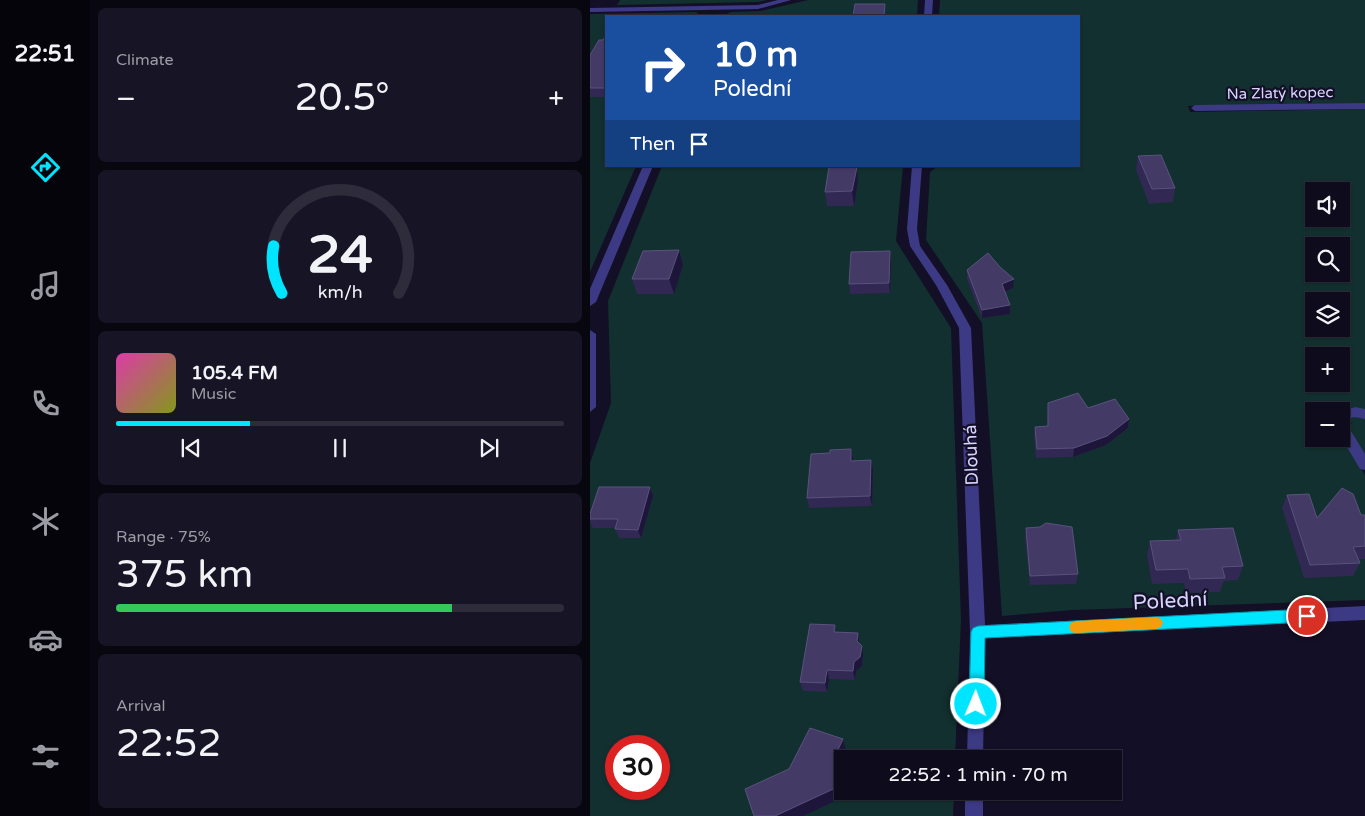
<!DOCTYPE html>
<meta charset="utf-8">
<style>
:root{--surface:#0e0b1c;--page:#171425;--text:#f1f3f6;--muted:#9b9ba3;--line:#2e2b3b;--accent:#00e5ff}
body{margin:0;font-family:"Varela Round",sans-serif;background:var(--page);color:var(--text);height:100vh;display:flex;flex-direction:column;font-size:19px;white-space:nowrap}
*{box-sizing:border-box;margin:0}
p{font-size:16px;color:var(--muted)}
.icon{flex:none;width:28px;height:28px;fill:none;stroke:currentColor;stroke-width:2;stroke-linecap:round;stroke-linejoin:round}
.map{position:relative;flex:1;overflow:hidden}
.panel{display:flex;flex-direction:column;gap:8px;padding:8px;background:#08060f;width:500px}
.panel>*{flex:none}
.banner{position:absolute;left:15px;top:15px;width:475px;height:152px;border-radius:0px;box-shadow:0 1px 4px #0004,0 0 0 1px var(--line);background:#1a4fa0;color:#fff;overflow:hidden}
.buttons{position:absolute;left:715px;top:182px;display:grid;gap:10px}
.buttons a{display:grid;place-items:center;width:45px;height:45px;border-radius:0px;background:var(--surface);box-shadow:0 1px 4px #0004,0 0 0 1px var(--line);font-size:25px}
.speed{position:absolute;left:15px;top:735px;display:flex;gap:10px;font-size:25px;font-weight:700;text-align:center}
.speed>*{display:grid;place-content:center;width:65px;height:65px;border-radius:50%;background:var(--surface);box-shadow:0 1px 4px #0004,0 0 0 1px var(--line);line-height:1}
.speed .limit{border:8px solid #d22;background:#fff;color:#111}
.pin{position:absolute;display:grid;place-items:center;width:42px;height:42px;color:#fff;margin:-21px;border:2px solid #fff;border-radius:50%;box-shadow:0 1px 5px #0007}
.me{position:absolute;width:55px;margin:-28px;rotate:1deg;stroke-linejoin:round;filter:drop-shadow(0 0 4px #0008)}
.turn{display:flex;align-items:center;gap:18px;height:105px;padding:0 25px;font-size:22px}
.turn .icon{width:65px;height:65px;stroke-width:2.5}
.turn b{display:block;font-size:35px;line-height:42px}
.then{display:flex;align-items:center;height:48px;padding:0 25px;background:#0003;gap:10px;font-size:19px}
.big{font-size:38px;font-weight:600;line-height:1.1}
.panel .widget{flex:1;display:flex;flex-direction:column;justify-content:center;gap:8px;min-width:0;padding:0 18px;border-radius:8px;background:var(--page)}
.panel .dial{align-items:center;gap:0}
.dial svg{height:130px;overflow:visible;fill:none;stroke:var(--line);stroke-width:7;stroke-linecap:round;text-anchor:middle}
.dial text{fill:var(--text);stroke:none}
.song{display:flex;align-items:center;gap:15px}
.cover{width:60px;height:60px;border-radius:8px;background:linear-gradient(135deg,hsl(320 70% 55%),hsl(70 70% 35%))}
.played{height:5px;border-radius:2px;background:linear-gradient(90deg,var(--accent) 30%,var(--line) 30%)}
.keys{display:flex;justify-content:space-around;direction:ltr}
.heat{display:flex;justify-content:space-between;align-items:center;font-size:28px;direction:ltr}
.charge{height:8px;border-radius:4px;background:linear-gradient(90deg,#34c759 75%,var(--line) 0)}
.trip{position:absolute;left:244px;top:750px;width:288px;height:50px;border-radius:0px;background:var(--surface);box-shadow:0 1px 4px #0004,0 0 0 1px var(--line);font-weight:600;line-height:50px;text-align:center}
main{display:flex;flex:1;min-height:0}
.dock{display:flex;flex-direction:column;width:90px;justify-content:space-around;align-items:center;background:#06040b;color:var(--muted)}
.dock .icon{width:35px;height:35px}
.dock .active{color:var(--accent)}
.dock b{font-size:22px;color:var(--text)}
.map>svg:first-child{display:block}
.green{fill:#12302f;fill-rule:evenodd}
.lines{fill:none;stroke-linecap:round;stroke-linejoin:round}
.lane{fill:#3d3a85;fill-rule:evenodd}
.street{fill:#3d3a85;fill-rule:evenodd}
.wall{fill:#312854}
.shaded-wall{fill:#1d163a}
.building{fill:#433a66;stroke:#5a527e}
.route{fill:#00e5ff;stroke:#0095a6}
.slow{fill:#f59e0b}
.labels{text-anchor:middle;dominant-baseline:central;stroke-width:4.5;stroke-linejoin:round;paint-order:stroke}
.far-street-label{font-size:15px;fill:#d9d4ff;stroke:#130f26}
.street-label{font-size:18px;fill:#d9d4ff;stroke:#130f26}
.near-street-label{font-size:21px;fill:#d9d4ff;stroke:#130f26}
</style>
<main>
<nav class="dock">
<b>22:51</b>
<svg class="icon active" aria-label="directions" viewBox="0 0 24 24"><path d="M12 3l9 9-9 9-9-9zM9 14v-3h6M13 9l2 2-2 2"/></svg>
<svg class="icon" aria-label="music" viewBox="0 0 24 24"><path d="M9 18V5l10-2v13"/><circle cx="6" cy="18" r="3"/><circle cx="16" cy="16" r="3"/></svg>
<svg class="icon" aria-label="phone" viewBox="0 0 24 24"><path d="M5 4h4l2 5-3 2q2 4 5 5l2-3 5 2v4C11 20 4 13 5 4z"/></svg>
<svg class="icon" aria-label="climate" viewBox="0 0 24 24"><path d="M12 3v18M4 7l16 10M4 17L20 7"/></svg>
<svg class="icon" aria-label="car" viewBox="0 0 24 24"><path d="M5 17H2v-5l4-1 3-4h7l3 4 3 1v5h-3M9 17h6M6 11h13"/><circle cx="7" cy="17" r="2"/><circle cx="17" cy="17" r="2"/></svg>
<svg class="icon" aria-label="filters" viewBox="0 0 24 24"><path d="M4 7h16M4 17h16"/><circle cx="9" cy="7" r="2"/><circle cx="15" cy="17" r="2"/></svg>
</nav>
<section class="panel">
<div class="widget"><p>Climate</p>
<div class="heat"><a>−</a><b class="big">20.5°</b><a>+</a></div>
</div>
<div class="widget dial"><svg viewBox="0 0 100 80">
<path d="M14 69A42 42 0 1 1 86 69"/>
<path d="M14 69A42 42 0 0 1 9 40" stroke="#00e5ff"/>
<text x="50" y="56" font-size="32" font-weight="700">24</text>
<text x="50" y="72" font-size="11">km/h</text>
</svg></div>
<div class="widget">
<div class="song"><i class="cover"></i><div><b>105.4 FM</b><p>Music</p></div></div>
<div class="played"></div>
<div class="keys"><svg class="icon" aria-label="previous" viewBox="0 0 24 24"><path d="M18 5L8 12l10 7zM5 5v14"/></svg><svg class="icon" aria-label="pause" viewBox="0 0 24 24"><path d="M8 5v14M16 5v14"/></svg><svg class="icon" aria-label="next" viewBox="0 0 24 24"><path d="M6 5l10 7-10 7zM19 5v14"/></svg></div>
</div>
<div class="widget"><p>Range · 75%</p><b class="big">375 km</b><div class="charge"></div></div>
<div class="widget"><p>Arrival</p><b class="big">22:52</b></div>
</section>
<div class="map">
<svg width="775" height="816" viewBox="0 0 775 816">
<rect width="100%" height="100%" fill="#130f26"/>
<g class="green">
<path d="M 30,0 L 177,0 L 168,2 L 27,5 Z"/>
<path d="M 218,0 L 328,0 L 327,16 L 132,16 L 141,12 L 171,11 Z"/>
<path d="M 350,0 L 775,0 L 775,103 L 598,106 L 600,112 L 775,109 L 775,455 L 758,428 L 762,423 L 751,420 L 751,411 L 724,411 L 724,439 L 751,439 L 751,434 L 775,475 L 775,600 L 483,610 L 412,616 L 392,323 L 336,240 L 340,172 L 347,167 L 489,166 L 489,16 L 349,16 ZM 724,191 L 751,191 L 751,219 L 724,219 ZM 724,246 L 751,246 L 751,274 L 724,274 ZM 724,301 L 751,301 L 751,329 L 724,329 ZM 724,356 L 751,356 L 751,384 L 724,384 Z"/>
<path d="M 106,12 L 111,16 L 16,16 L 16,166 L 46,166 L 0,272 L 0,14 Z"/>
<path d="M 72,166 L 313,166 L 306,241 L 361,328 L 371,619 L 365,759 L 252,759 L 252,791 L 364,791 L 363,816 L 0,816 L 0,463 L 21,403 L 18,301 ZM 26,746 L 69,746 L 69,789 L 26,789 Z"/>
</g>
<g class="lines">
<path class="lane" d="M 775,103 L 775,109 L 605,111 L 601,108 L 605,105 Z"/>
<g class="street">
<path d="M 188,0 L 201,0 L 168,9 L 0,12 L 0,8 L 168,5 Z"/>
<path d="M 335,0 L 343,0 L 342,16 L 334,16 Z"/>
<path d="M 53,166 L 63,166 L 6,302 L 0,306 L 0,289 Z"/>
<path d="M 322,166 L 332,166 L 327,229 L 330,246 L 357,285 L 381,328 L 395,625 L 775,606 L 775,620 L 395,638 L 393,759 L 377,759 L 380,632 L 369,328 L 346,285 L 320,246 L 317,229 Z"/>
<path d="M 0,330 L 6,334 L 6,407 L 0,412 Z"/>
<path d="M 765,407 L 775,409 L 775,419 C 766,417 761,415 756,423 L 775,454 L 775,470 L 770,469 L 751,437 L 751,412 Z"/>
<rect x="375" y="791" width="18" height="25"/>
</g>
</g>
<g class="wall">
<path d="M 16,35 L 16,97 L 0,97 L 0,55 L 13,40 Z"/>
<path d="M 548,156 L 585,188 L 583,202 L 559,204 L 546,170 Z"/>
<path d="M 268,181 L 264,206 L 237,206 L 235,192 Z"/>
<path d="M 89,250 L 93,265 L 84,294 L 47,294 L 42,279 Z"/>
<path d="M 300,251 L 301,261 L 300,293 L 260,294 L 259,284 Z"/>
<path d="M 410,267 L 424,279 L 423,288 L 415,292 L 420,314 L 392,318 L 377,279 L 377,270 Z"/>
<path d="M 458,403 L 498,408 L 539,419 L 538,428 L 516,445 L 483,457 L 446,458 L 444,436 L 445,427 L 457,426 Z"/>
<path d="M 263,461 L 283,470 L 282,506 L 219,508 L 217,498 Z"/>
<path d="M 60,487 L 63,496 L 51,538 L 29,538 L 25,529 L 25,528 L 3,528 L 0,522 L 0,514 Z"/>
<path d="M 697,495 L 727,518 L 775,515 L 775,559 L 768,559 L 770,563 L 763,576 L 714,578 L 692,508 Z"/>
<path d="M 436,528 L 488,574 L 486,584 L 440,585 L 435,538 Z"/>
<path d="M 588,530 L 653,566 L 648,580 L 634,581 L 630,592 L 596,593 L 594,583 L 562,584 L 557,555 L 560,541 L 586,540 Z"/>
<path d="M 246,632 L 268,633 L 269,644 L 273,655 L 272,666 L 266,671 L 265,680 L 239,679 L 237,692 L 213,691 L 210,682 Z"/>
</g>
<g class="shaded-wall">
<path d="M 267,167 L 268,181 L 264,206 L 262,191 Z"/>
<path d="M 89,250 L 93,265 L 84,294 L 79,279 Z"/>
<path d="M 300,251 L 301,261 L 300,293 L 299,283 Z"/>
<path d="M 424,279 L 423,288 L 412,293 L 412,284 Z"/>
<path d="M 420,305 L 420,314 L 392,318 L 392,310 Z"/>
<path d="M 539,419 L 538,428 L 516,445 L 483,457 L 484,448 Z"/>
<path d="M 261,449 L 263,459 L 262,471 L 261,461 Z"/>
<path d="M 281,460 L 283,470 L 282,506 L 280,496 Z"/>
<path d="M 60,487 L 63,496 L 51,538 L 48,530 Z"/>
<path d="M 268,633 L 269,642 L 269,650 L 267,641 Z"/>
<path d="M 272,646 L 273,655 L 272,666 L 266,671 L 265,680 L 263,671 L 264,662 Z"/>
<path d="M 237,670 L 239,679 L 237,692 L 235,683 Z"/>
<path d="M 253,739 L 256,751 L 248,768 L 245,756 Z"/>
<path d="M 252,785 L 252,791 L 257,791 L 258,795 L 213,816 L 185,816 Z"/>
</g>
<g class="building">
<path d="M 265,4 L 295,4 L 294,16 L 263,16 Z"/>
<path d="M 27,15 L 38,15 L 40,16 L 27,16 Z"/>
<path d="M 16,35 L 16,85 L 15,88 L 0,88 L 0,55 L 9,40 L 13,40 Z"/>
<path d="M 571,155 L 585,188 L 562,189 L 548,156 Z"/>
<path d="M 239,167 L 267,167 L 262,191 L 235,192 Z"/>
<path d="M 89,250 L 79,279 L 42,279 L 53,251 Z"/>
<path d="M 300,251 L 299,283 L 259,284 L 261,252 Z"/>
<path d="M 398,253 L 410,267 L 424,279 L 412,284 L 420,305 L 392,310 L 377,270 Z"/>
<path d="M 488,393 L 498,408 L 525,399 L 539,419 L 517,436 L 484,448 L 447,449 L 445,427 L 458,426 L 458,403 Z"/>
<path d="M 261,449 L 261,461 L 281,460 L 280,496 L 217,498 L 221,454 L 240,453 L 240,450 Z"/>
<path d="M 9,487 L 60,487 L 48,530 L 25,529 L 28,519 L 0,519 L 0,514 Z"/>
<path d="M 752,488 L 763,494 L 771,515 L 775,515 L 775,546 L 763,547 L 770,563 L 720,565 L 697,495 L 719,494 L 727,518 Z"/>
<path d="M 456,523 L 482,527 L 488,574 L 440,576 L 436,528 L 450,527 Z"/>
<path d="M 643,528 L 653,566 L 632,567 L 635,578 L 600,579 L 598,569 L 566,570 L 560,541 L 591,540 L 588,530 Z"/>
<path d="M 220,624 L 245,625 L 244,632 L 268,633 L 267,641 L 272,646 L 270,657 L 264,662 L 263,671 L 237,670 L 235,683 L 210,682 Z"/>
<path d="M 220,728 L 253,739 L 245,756 L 252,776 L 252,785 L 185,816 L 164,816 L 155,789 L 199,769 Z"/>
</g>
<path class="route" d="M 717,609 L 722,611 L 724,616 L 722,620 L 717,622 L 395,638 L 394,704 L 391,709 L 386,711 L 381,709 L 379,704 L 381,632 L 383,628 L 388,626 Z"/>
<path class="slow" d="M 566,617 L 571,619 L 573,623 L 571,627 L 566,629 L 486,633 L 481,632 L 479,627 L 481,623 L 486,621 Z"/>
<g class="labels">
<g class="far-street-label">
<text transform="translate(690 93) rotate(-1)">Na Zlatý kopec</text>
</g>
<g class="street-label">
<text transform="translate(381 455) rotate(-92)">Dlouhá</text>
</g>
<g class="near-street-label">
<text transform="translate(580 601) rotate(-3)">Polední</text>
</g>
</g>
</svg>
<div class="buttons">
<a><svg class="icon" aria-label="sound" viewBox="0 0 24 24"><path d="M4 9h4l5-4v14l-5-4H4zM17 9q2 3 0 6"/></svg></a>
<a><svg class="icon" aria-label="search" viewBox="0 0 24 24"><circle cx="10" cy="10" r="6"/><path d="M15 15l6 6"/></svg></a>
<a><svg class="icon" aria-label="layers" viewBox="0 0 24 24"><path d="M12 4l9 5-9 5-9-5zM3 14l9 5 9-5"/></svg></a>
<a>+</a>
<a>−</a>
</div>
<div class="speed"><div class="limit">30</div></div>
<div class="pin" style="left:717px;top:616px;background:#d93025"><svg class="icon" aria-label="arrive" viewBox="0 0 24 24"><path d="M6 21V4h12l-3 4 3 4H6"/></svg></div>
<svg class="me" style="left:386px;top:704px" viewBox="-20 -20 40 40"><circle r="17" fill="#00e5ff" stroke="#fff" stroke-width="3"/><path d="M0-11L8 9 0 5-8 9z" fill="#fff"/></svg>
<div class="trip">22:52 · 1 min · 70 m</div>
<div class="banner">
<div class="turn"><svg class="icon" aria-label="right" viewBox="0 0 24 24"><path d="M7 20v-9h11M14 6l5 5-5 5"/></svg><div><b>10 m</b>Polední</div></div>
<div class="then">Then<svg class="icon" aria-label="arrive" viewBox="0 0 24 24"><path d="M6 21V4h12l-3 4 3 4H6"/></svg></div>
</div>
</div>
</main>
